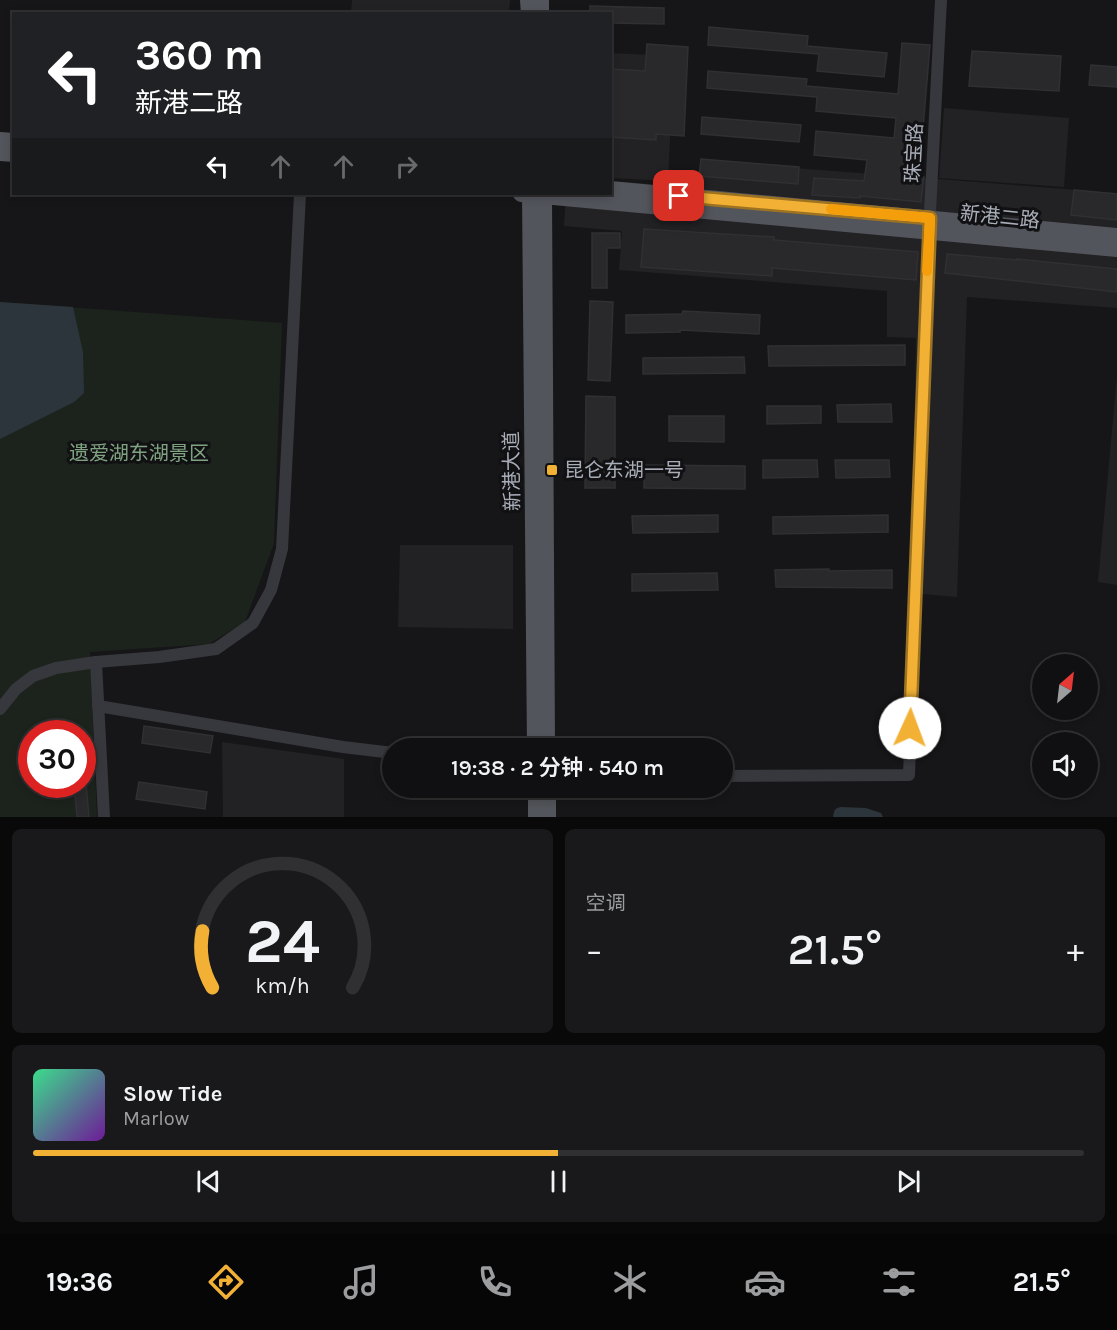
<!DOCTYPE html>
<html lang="zh">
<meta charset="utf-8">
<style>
:root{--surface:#101012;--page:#19191b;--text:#f1f3f6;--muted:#9c9d9f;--line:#303032;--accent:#f2b134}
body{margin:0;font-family:Karla,"Noto Sans SC",sans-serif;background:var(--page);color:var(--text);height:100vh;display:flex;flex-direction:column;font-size:22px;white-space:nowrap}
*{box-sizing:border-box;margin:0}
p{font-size:20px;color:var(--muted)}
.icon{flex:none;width:33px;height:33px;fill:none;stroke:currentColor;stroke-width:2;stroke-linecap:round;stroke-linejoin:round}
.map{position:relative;height:817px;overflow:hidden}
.drawer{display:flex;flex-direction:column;gap:12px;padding:12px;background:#09090a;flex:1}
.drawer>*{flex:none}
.top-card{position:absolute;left:12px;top:12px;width:600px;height:183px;border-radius:0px;box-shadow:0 3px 9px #0003,0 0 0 2px var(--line);background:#202124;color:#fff;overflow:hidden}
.needle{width:39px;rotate:28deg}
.controls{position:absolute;left:1032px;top:654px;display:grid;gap:12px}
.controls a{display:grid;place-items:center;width:66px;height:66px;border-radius:50%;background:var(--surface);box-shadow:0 3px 9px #0003,0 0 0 2px var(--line);font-size:30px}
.speed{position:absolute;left:18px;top:720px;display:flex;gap:12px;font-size:30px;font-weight:700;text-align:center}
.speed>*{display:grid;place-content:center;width:78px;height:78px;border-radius:50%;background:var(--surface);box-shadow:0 3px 9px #0003,0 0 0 2px var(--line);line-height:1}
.speed .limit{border:9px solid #d22;background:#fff;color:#111}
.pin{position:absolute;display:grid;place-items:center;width:51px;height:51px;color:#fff;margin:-26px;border-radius:12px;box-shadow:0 3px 9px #0006}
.me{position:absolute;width:66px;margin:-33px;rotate:2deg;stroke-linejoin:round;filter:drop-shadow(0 0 4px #0008)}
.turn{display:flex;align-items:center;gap:21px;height:126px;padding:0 24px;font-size:27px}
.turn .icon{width:78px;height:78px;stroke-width:2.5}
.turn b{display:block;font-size:42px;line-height:51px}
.lanes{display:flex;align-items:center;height:57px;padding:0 24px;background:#0003;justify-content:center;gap:30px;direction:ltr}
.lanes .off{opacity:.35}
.big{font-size:45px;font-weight:600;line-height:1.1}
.drawer .widget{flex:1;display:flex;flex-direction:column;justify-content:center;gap:9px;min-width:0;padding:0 21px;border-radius:9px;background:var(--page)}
.drawer .dial{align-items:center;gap:0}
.dial svg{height:156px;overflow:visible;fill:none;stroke:var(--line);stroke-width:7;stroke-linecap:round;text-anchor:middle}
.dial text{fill:var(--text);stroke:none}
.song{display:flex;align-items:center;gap:18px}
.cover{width:72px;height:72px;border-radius:9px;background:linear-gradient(135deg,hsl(150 70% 55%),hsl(280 70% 35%))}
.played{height:6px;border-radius:3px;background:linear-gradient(90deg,var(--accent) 50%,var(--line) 50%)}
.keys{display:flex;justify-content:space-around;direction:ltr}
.heat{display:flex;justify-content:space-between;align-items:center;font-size:33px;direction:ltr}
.drawer .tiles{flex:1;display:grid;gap:12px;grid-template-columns:1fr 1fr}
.widget:last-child{grid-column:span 2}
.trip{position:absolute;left:382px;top:738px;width:351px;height:60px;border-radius:30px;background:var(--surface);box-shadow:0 3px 9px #0003,0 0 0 2px var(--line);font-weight:600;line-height:60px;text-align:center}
.tabs{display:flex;height:96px;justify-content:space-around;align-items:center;background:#060607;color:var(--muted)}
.tabs .icon{width:42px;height:42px}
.tabs .selected{color:var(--accent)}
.tabs b{font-size:27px;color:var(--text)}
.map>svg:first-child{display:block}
.built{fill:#222225}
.green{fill:#1c231d;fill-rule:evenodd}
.water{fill:#2c353c}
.building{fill:#29292c;stroke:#303034;stroke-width:1.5}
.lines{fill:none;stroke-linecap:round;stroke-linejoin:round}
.minor{stroke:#37383d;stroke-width:12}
.major{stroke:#53555c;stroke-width:16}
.route-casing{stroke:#9d7322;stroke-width:15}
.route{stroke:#f2b134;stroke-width:10}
.slow{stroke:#f59e0b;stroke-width:10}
.poi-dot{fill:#f2b134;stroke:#111113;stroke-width:2}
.labels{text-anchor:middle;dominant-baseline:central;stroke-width:6;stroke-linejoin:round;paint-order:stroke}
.street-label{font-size:20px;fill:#a8adb8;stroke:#111113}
.park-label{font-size:20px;fill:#7fa381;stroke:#111113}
.poi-label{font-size:20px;fill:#a8adb8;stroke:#111113;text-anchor:start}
</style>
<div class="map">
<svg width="1117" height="817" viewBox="0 0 1117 817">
<rect width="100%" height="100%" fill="#161618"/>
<g class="built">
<path d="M 352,0 L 510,0 L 509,13 L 351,13 Z"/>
<path d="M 611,53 L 674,56 L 668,181 L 611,178 Z"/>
<path d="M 944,108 L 1069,118 L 1064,187 L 939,178 Z"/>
<path d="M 703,161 L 1117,193 L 1117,308 L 967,297 L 957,597 L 911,593 L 916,338 L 887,337 L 887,291 L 619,270 L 622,231 L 564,226 L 566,194 L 610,194 L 611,181 L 701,188 Z"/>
<path d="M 1117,376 L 1117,585 L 1098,582 Z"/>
<path d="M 400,545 L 513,545 L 513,629 L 398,627 Z"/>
<path d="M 222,742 L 344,759 L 344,817 L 223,817 Z"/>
</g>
<path class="green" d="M 0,302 L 282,323 L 274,543 L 245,622 L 209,644 L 90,652 L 97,817 L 0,817 ZM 32,734 L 82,734 L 82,784 L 32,784 Z"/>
<g class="water">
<path d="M 0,302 L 73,307 L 83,352 L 84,393 L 74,402 L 0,439 Z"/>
<path d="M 841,807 L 866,808 L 881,813 L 883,817 L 833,817 C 834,811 834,808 841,807 Z"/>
</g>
<g class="building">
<path d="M 590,6 L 664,8 L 664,24 L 610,23 L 610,14 L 590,14 Z"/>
<path d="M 709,27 L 808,36 L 807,46 L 887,53 L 884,77 L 817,71 L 819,54 L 708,45 Z"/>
<path d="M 902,43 L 930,45 L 919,176 L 924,177 L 921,202 L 860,196 L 860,198 L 812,195 L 814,178 L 864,181 L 867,160 L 814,155 L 816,131 L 894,138 L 896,118 L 816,111 L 817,97 L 707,88 L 708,71 L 807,79 L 806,86 L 898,94 Z"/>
<path d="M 647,44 L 688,47 L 684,136 L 656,134 L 656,140 L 610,137 L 610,69 L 645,71 Z"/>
<path d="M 972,51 L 1061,56 L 1059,91 L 969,86 Z"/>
<path d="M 1091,65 L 1117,67 L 1117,87 L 1089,85 Z"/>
<path d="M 702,117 L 801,125 L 799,142 L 701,134 Z"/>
<path d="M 701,159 L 799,167 L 798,184 L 699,176 Z"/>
<path d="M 1074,190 L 1117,194 L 1117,220 L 1071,215 Z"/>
<path d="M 644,229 L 774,237 L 774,240 L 918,252 L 916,280 L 772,268 L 772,276 L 641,267 Z"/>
<path d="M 592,233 L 620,233 L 620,248 L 607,248 L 607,288 L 592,288 Z"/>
<path d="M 947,254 L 1017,260 L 1017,259 L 1117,269 L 1117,292 L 945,273 Z"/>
<path d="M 590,301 L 613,302 L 610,381 L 588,380 Z"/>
<path d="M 683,311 L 760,315 L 759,334 L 680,330 L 680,332 L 626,333 L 626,315 L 682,314 Z"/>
<path d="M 905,345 L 905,365 L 769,366 L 768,346 Z"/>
<path d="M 744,357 L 745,373 L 643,374 L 643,358 Z"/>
<path d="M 586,396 L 615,397 L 615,488 L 585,488 Z"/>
<path d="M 891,404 L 892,422 L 838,422 L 837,405 Z"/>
<path d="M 767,406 L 821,406 L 821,423 L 767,424 Z"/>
<path d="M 669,416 L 724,416 L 724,442 L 669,441 Z"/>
<path d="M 763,460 L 817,460 L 818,477 L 763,478 Z"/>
<path d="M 835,460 L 889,460 L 890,477 L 836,478 Z"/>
<path d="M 644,465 L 745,466 L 745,489 L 644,488 Z"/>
<path d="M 718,515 L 718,532 L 633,533 L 632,516 Z"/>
<path d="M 888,515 L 888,532 L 773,534 L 773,517 Z"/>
<path d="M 829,569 L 829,571 L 892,570 L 892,588 L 776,587 L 775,570 Z"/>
<path d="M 717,573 L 718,590 L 632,591 L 632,574 Z"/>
<path d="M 144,726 L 213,736 L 210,753 L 142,743 Z"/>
<path d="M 139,782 L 207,792 L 205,809 L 136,799 Z"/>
<path d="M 60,784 L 86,784 L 89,817 L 77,817 L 75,794 L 60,795 Z"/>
</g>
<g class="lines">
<g class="minor">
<path d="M 96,662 L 104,817"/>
<path d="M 98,706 L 343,747 L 393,753"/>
<path d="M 0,709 L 16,689 L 33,676 L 56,668 L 96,662 L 159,657 L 216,649 L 253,623 L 271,590 L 282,549 L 300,194"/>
<path d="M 723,776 L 909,775 L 929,231 L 941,0"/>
</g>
<g class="major">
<path d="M 528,0 L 529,14"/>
<path d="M 541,0 L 541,14"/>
<path d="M 0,140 L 14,141"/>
<path d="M 0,153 L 14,154"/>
<path d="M 610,189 L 1117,236"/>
<path d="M 521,194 L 1117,249"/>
<path d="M 530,194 L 535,748"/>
<path d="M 544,194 L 547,748"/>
<path d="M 536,788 L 536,817"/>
<path d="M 548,817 L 548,788"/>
</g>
</g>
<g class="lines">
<defs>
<path id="route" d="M 679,196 L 930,218 L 910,728"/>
</defs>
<use href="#route" class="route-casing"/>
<use href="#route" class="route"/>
<path class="slow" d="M 831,209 L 930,218 L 927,271"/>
</g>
<rect class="poi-dot" x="546" y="464" width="12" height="12" rx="3"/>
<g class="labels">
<g class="street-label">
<text transform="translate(914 153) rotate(-87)">珠宝路</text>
<text transform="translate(1000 217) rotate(6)">新港二路</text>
<text transform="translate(512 471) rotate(-91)">新港大道</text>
</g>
<g class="park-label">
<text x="139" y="453">遗爱湖东湖景区</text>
</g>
<g class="poi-label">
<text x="564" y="470">昆仑东湖一号</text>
</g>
</g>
</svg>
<div class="controls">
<a><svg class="needle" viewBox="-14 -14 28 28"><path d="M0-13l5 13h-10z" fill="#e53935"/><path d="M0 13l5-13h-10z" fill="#9c9d9f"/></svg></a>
<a><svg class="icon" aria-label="sound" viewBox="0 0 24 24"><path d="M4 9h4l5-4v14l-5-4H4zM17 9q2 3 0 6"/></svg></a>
</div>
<div class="speed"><div class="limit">30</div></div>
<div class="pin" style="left:679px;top:196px;background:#d93025"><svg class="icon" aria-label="arrive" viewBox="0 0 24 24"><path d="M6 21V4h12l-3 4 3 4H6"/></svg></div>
<svg class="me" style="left:910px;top:728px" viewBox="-20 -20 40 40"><circle r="19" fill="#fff"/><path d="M0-13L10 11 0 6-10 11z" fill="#f2b134"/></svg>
<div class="trip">19:38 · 2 分钟 · 540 m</div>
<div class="top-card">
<div class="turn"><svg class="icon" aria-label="left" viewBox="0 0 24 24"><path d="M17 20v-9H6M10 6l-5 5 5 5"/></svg><div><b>360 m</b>新港二路</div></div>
<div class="lanes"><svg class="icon" aria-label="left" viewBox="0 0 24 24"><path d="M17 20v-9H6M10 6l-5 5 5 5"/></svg><svg class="icon off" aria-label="ahead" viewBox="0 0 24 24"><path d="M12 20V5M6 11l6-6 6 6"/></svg><svg class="icon off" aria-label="ahead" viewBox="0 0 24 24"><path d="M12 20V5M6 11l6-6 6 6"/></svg><svg class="icon off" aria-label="right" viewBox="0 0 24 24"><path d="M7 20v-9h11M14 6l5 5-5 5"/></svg></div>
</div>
</div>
<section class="drawer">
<div class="tiles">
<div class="widget dial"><svg viewBox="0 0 100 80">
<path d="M14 69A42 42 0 1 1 86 69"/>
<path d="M14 69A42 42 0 0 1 9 40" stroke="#f2b134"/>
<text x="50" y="56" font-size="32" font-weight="700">24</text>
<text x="50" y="72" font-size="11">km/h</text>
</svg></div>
<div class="widget"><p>空调</p>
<div class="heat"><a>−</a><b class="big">21.5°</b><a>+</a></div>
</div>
<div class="widget">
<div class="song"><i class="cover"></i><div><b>Slow Tide</b><p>Marlow</p></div></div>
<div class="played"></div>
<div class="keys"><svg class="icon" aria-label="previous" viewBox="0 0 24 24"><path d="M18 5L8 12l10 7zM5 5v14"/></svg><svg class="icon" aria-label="pause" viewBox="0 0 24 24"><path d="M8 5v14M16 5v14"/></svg><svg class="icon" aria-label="next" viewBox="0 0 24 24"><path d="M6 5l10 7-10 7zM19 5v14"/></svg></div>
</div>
</div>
</section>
<nav class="tabs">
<b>19:36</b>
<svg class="icon selected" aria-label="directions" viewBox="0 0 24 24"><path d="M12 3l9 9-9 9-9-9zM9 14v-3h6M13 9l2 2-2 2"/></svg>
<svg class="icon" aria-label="music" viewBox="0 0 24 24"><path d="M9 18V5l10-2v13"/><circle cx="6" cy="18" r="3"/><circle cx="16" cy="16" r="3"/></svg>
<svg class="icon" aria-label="phone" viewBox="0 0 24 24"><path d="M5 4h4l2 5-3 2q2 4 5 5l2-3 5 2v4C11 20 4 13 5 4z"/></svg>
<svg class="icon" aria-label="climate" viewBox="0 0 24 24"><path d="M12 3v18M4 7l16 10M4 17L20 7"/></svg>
<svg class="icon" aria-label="car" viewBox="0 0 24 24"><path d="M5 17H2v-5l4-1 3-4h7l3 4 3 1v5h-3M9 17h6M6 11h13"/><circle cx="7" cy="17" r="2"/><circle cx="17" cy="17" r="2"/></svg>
<svg class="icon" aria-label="filters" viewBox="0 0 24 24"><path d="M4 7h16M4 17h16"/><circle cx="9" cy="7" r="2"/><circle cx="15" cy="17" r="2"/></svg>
<b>21.5°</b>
</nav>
